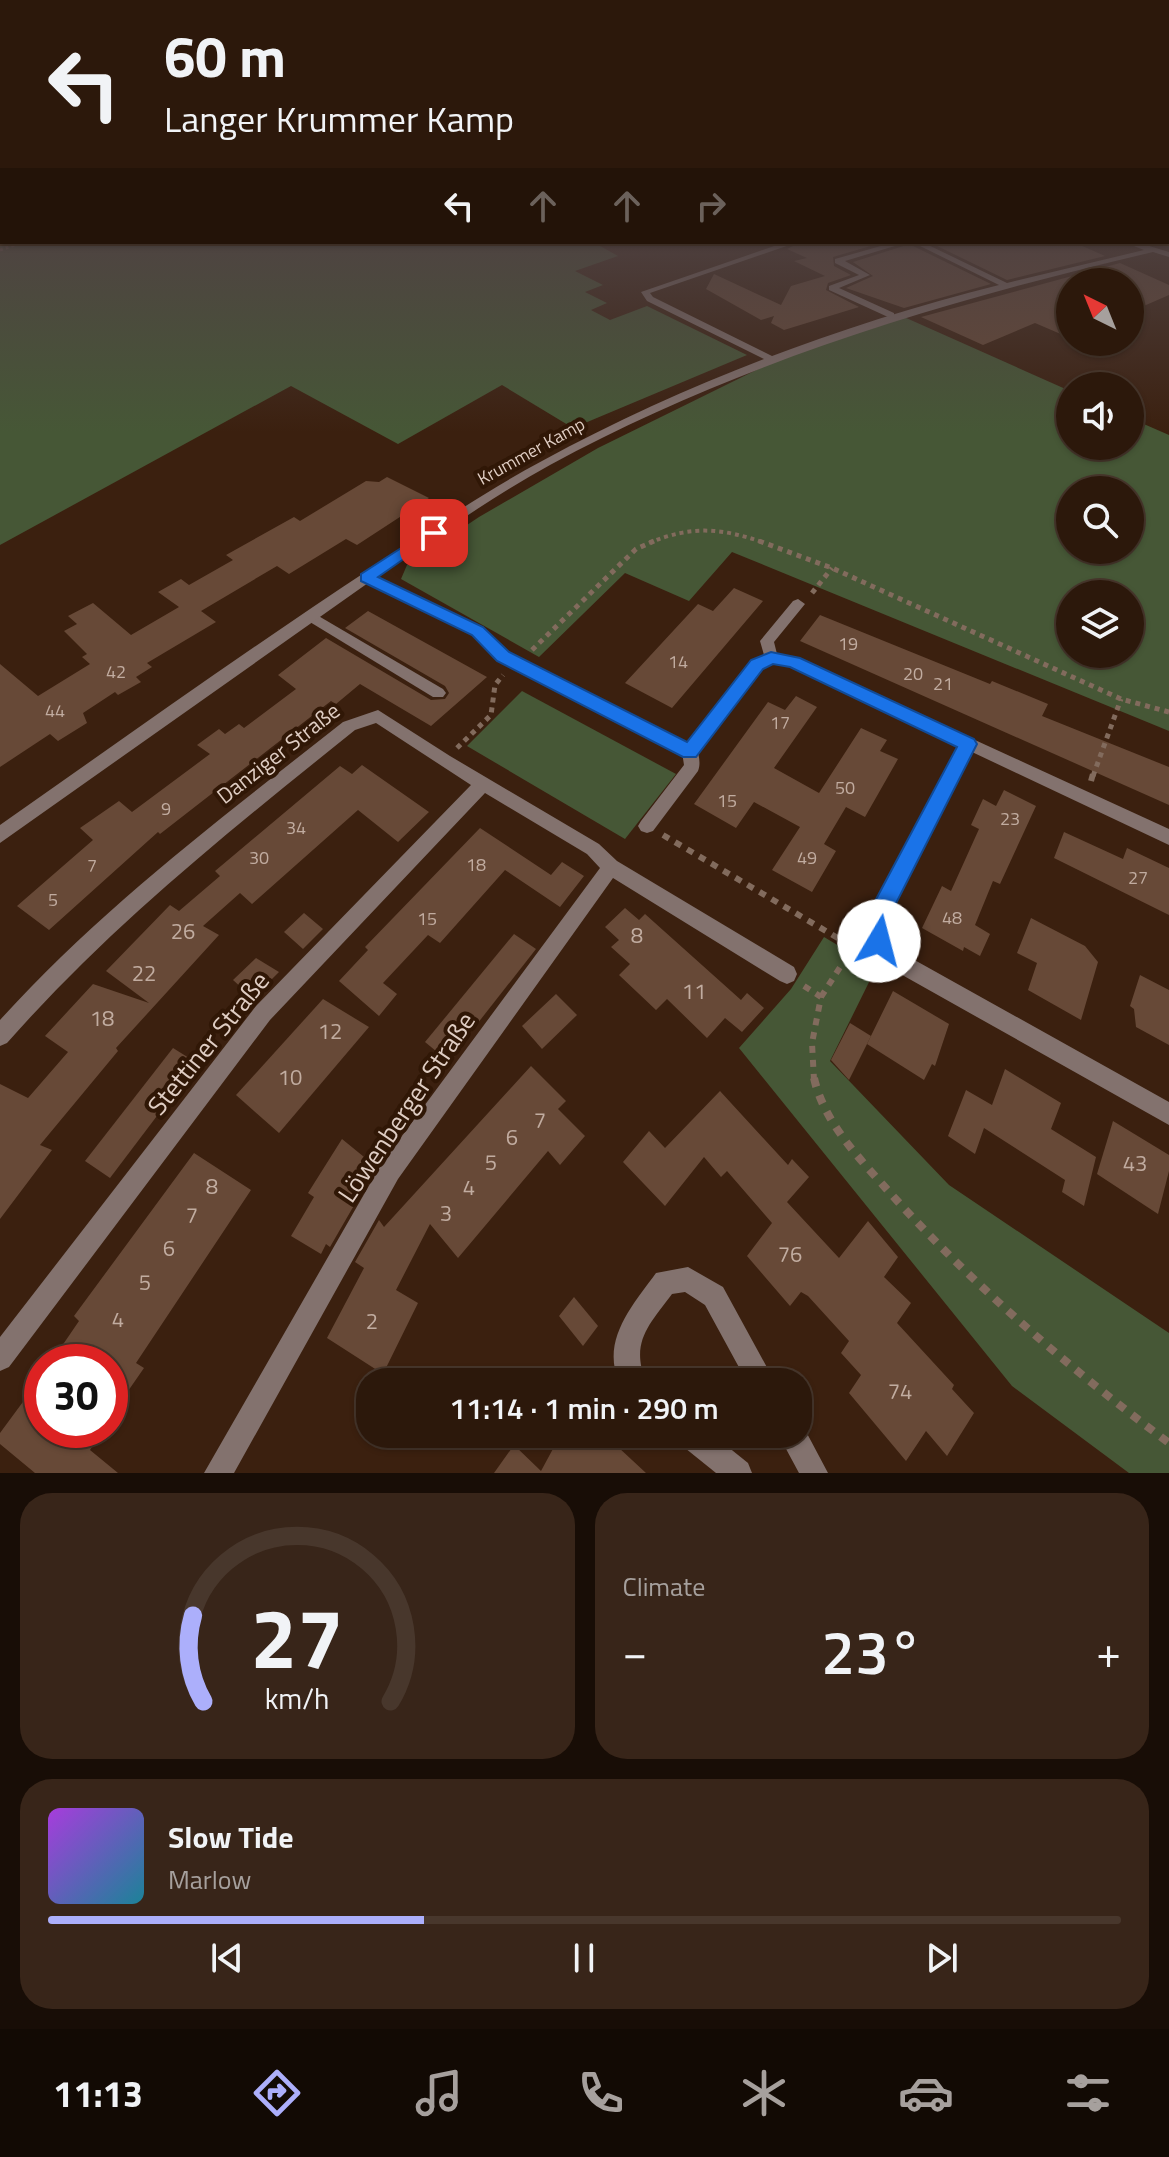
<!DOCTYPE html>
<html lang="en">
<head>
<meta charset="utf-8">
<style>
	body { margin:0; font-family:"Titillium Web",sans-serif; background:#382519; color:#f1f3f6; height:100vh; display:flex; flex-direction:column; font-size:30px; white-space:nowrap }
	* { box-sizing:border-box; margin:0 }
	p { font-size:26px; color:#a6a09d }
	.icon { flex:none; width:44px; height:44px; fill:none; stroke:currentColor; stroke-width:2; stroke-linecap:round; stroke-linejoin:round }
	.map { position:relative; height:1473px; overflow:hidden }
	.side { display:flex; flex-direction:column; gap:20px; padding:20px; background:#180d06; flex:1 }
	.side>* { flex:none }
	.hud { position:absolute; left:0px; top:0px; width:1170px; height:244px; box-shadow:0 2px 6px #0004,0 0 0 2px #48372c; background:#2c180b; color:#f1f3f6; overflow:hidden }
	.needle { width:52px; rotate:317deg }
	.buttons { position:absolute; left:1056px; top:268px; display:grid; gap:16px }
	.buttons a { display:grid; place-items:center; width:88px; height:88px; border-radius:50%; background:#2c180b; box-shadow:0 2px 6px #0004,0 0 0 2px #48372c; font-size:40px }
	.speed { position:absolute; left:24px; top:1344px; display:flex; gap:16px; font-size:40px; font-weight:700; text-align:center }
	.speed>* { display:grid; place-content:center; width:104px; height:104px; border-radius:50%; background:#2c180b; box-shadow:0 2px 6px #0004,0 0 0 2px #48372c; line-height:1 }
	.speed .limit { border:12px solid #d22; background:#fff; color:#111 }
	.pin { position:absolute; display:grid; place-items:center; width:68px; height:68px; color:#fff; margin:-34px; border-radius:16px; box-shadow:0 4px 12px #0006 }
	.me { position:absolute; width:88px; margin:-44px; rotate:8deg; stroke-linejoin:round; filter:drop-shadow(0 0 6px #0008) }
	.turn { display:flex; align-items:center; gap:28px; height:168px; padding:0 32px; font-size:36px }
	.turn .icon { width:104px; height:104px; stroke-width:2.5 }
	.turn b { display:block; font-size:56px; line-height:68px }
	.lanes { display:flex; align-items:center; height:76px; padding:0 32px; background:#0003; justify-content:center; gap:40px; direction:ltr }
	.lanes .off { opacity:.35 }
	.big { font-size:60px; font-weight:600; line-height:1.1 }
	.side .card { flex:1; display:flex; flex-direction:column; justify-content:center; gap:12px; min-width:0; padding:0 28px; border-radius:32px; background:#382519 }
	.side .dial { align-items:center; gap:0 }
	.dial svg { height:208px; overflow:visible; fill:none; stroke:#48372c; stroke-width:7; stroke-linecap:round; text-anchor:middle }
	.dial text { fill:#f1f3f6; stroke:none }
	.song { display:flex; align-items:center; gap:24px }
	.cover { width:96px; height:96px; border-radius:12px; background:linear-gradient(135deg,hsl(280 70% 55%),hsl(190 70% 35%)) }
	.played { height:8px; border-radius:4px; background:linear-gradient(90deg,#acaffb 35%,#48372c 35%) }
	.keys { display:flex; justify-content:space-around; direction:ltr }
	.heat { display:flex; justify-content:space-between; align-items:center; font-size:44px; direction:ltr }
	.side .tiles { flex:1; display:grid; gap:20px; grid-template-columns:1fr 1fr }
	.card:last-child { grid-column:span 2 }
	.trip { position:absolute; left:356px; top:1368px; width:456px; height:80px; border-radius:32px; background:#2c180b; box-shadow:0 2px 6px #0004,0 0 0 2px #48372c; font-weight:600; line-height:80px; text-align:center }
	.dock { display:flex; height:128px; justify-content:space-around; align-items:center; background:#120a04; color:#a6a09d }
	.dock .icon { width:56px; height:56px }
	.dock .active { color:#acaffb }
	.dock b { font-size:36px; color:#f1f3f6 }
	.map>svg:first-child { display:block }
	.green { fill:#465736; fill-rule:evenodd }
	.building { fill:#674937 }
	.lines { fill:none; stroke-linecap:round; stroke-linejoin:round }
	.path-far4 { stroke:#826b5d; stroke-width:3; stroke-dasharray:3 3; stroke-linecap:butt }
	.path-far3 { stroke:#826b5d; stroke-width:4; stroke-dasharray:4 4; stroke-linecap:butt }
	.path-far2 { stroke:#826b5d; stroke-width:5; stroke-dasharray:5 5; stroke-linecap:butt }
	.path-far1 { stroke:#826b5d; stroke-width:6; stroke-dasharray:7 7; stroke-linecap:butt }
	.path { stroke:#826b5d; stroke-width:8; stroke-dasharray:9 9; stroke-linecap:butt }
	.lane { fill:#83726e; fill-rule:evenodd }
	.street { fill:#83726e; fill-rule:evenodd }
	.route { fill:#1a73e8; stroke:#114b97; stroke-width:2 }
	.labels { text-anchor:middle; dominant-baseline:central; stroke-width:8; stroke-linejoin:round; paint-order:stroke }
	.far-street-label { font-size:18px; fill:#dfcdc3; stroke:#301706 }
	.number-label { font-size:18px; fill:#c1aca0 }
	.street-label { font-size:22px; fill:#dfcdc3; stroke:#301706 }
	.near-number-label { font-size:22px; fill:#c1aca0 }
	.near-street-label { font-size:26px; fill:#dfcdc3; stroke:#301706 }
</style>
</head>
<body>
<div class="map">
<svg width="1169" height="1473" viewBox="0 0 1169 1473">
	<rect width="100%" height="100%" fill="#3b200f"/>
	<g class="green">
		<path d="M0,225L2,242H593L618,256L575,271L603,285L585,292L607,303L591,310L610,320L647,306L747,355L573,428L502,385L398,444L291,386L0,545Z"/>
		<path d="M904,317L1070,391V446H1130V418L1169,435V731L732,552L689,601L625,573L539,657L401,579L407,565L479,517L598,448L787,355ZM1070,490H1130V550H1070ZM1070,594H1130V654H1070Z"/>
		<path d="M522,691L676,774L625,839L467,746Z"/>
		<path d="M824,937L876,968L830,1061L949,1185L1169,1333V1473H1129L1012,1386L739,1048L791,989Z"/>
	</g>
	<g class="building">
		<path d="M801,242H884L833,257L834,266L851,275L828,283L826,290L859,307L784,330L771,323L774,316L761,320L706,289L714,274L781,305L791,286L825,276L794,261L807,258L787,249Z"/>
		<path d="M929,242H1073L1105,256L1007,280Z"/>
		<path d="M910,244L911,245L991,284L904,308L846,288L873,276L853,262Z"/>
		<path d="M1120,263L1169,285V295L1130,312V282H1070V338L1035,323L983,345L921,317Z"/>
		<path d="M387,477L429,498L357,545L346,539L289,574L277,566L201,611L216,622L147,663L152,667L136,677L141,682L118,695L115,692L83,713L87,723L58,741L50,734L0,767V664L38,696L90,664L82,657L87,654L64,631L77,624L68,616L93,603L131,635L179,607L158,592L181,579L189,585L233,560L226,555L294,517L300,521L366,481L379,482Z"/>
		<path d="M734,588L763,601L672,708L625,683L698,604L713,611Z"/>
		<path d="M368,611L487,677L431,726L360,684L336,704L331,701L160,834L158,832L49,930L17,906L93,840L80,828L119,801L132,812L210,754L197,745L219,729L225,734L239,724L244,728L296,689L278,675L326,638L431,700L445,699L449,693L445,686L345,628Z"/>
		<path d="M820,615L990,684L992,681L1048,704L1042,716L1169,767V805L800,641Z"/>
		<path d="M796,696L817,707L774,768L819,793L861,728L887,740L880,751L898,759L865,817L846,807L824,844L836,851L812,892L772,870L800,827L754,802L736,828L694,804L768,702L785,710Z"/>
		<path d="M362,765L429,812L398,842L358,810L252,904L240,893L203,926L219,935L116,1048L118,1051L40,1145L52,1150L0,1219V1084L28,1098L68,1052L45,1036L93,984L149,1003L106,971L170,905L179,911L220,876L215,871L340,766L352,774Z"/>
		<path d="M1004,790L1036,806L1000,884L993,881L975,925L990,934L980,956L964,947L963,951L922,928L942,886L951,891L979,829L971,825L983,799L996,806Z"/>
		<path d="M480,828L551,875L562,862L584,876L560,907L505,870L440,943L428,935L383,983L397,994L379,1016L339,981L368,950L365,947Z"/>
		<path d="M1064,832L1123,859L1127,848L1169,868V915L1054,858Z"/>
		<path d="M625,908L639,920L645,914L741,1000L747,993L764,1008L742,1032L725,1018L707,1038L667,999L656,1010L619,975L630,964L611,947L619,940L605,927Z"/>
		<path d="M304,913L323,929L303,949L284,932Z"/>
		<path d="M1031,918L1085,946L1098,962L1081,1020L1028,990L1037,963L1017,953Z"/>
		<path d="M514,934L536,949L448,1061L425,1042Z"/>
		<path d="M256,958L279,972L253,998L233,980Z"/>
		<path d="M1140,975L1169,990V1045L1136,1027L1134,1009L1130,1006Z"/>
		<path d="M893,991L949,1024L935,1066L932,1064L924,1080L867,1044Z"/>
		<path d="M556,994L577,1015L542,1049L522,1026Z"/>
		<path d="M323,999L369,1027L279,1133L236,1095Z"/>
		<path d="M850,1023L871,1036L849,1080L831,1060Z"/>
		<path d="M173,1048L197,1063L110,1178L85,1161Z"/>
		<path d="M531,1066L566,1101L558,1109L585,1136L560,1165L548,1151L458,1258L430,1224L396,1290L418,1303L383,1374L327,1338L364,1268L355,1262L379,1220L384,1227Z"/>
		<path d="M1005,1069L1061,1103L1051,1129L1096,1157L1084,1206L1062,1192L1065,1180L984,1128L975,1154L948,1136L966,1090L992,1105Z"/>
		<path d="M720,1091L788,1165L792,1159L809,1177L787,1202L839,1258L868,1221L898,1257L884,1277L911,1303L897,1323L954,1385L952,1389L974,1413L947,1456L926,1431L906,1461L849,1393L861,1375L841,1353L849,1341L808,1296L801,1292L790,1306L747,1256L772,1223L727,1171L721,1177L704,1157L665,1206L623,1162L649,1131L665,1148Z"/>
		<path d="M1113,1121L1169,1155V1171L1158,1214L1097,1174Z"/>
		<path d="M342,1139L369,1161L353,1186L360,1195L330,1247L326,1244L321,1254L291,1236L314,1197L308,1193Z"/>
		<path d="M194,1153L251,1190L136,1363L144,1368L110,1417V1362H51L79,1321L74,1316Z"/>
		<path d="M574,1297L598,1326L583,1346L559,1316Z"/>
		<path d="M42,1376V1430H103L90,1450L118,1473H35L0,1444V1433Z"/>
		<path d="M561,1434H604L646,1473H494L514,1445L541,1471Z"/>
	</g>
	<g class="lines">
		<path class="path-far4" d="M0,250L23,242"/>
		<path class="path-far3" d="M649,543C692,525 722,528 765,543"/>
		<g class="path-far2">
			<path d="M759,541L832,568L1121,699L1169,712"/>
			<path d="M812,593L832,568"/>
			<path d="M532,650L636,549L654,541"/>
			<path d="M457,748L491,715L495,685L503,675"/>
			<path d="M1093,776L1121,699"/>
		</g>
		<g class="path-far1">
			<path d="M1091,781L1093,774"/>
			<path d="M663,835L853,947L859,946"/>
			<path d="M804,986L821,997L812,1043L814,1080"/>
			<path d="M821,997L853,947"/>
		</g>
		<path class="path" d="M814,1078C824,1123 861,1160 891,1194C975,1287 1069,1368 1169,1443"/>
		<g class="lane">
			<rect x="1168" y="237" width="1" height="4"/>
			<path d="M786,242H798L650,293L653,297L772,356V360H766L647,301L641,292Z"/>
			<path d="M895,242H908L845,261L870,275L839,288L894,313V317H888L829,290V286L859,275L835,263V259Z"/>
			<path d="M1134,242H1153L1135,246L1131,244Z"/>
			<path d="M798,599L805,604L774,642L778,658L771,663L766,662L760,641L793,601Z"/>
			<path d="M310,611L443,689L446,693L443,697H433L305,619L303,616L305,613Z"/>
			<path d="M690,746L696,747C699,754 701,764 698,771L653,831L647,833L641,831L638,826L641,821L684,765L682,752L684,747Z"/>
		</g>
		<g class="street">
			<path d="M912,242H922L1007,283L1144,250L1124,242H1136L1169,252V257L1153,252C944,301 740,362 550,465C490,498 434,538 377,577L482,628L508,652L688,743L752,661L771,653L794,657L1169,829V845L972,752L886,921L888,937L902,953L1169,1102V1125L888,967L872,947L866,920L959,746L791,667L773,664L762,669L696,757L690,758L498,660L472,634L368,583L0,843V825C124,738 247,650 373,567C429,530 484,492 542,461C686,383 840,325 999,285Z"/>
			<path d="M378,710L450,756L599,844L617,861L794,967L797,974L794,981L787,984L780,981L613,878L398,1179L234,1473H204L382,1163L600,868L587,854L485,793L270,1020L9,1367L0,1371V1337L256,1006L471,785L376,723L355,730C232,829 111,925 7,1043L0,1046V1020C102,907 224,816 343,722Z"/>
			<path d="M688,1267L723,1287L775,1382H747L705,1305L685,1292L672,1294C649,1325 630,1342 646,1382H619C601,1340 632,1306 656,1273Z"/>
			<path d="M798,1423L802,1424L828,1473H799L778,1434H798Z"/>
			<path d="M676,1434H712L748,1463L752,1473H716L680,1444Z"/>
		</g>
	</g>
	<linearGradient id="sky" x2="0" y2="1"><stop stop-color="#201208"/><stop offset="0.52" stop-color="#4f4242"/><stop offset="1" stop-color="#4f4242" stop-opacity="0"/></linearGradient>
	<rect width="1169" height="432" fill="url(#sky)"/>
	<path class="route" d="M429,530L441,533L378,577L483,627L509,652L687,742L751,660L771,652L800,658L974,739L977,744L887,921L890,941L887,949L879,952L871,949L865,920L957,747L790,667L773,664L763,669L696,757H683L497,661L472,635L361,581V574Z"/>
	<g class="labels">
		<g class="far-street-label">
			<text transform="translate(531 451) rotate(-29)">Krummer Kamp</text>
		</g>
		<g class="number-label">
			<text x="848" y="643">19</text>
			<text x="678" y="661">14</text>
			<text x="116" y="671">42</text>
			<text x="913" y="673">20</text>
			<text x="943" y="683">21</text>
			<text x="55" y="710">44</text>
			<text x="780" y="722">17</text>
			<text x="845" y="787">50</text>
			<text x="727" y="800">15</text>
			<text x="166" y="808">9</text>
			<text x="1010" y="818">23</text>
			<text x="296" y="827">34</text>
			<text x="259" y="857">30</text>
			<text x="807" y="857">49</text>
			<text x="476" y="864">18</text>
			<text x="92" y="865">7</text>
			<text x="1138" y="877">27</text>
			<text x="53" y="899">5</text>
			<text x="952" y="917">48</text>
			<text x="427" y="918">15</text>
		</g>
		<g class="street-label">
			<text transform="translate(278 753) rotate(-38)">Danziger Straße</text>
		</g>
		<g class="near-number-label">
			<text x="183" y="931">26</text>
			<text x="637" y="935">8</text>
			<text x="144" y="973">22</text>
			<text x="694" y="991">11</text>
			<text x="102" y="1018">18</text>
			<text x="330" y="1031">12</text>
			<text x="290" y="1077">10</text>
			<text x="540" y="1120">7</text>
			<text x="512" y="1137">6</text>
			<text x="491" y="1162">5</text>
			<text x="1135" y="1163">43</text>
			<text x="212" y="1186">8</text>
			<text x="469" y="1187">4</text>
			<text x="446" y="1213">3</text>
			<text x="192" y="1215">7</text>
			<text x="169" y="1248">6</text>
			<text x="790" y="1254">76</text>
			<text x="145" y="1282">5</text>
			<text x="118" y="1319">4</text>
			<text x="372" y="1321">2</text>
			<text x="900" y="1391">74</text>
		</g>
		<g class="near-street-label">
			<text transform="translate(208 1043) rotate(-51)">Stettiner Straße</text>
			<text transform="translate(406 1107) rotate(-56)">Löwenberger Straße</text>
		</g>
	</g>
</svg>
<div class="buttons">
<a><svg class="needle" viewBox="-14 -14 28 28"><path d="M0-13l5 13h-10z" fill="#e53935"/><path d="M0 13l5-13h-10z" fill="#a6a09d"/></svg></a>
<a><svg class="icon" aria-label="sound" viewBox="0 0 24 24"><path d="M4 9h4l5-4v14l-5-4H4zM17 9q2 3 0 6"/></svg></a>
<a><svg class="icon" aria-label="search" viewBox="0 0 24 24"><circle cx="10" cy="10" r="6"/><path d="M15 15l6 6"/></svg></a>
<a><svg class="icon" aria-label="layers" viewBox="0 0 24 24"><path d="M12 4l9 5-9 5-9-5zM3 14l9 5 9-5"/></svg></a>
</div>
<div class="speed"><div class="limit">30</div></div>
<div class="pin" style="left:434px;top:533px;background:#d93025"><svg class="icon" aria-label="arrive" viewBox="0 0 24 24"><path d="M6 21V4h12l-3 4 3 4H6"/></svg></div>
<svg class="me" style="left:879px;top:941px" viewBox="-20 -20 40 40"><circle r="19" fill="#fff"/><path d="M0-13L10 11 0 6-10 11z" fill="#1a73e8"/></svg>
<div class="trip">11:14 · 1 min · 290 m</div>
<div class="hud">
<div class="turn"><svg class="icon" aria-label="left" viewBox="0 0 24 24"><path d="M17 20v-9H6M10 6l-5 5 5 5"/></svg><div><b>60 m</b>Langer Krummer Kamp</div></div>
<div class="lanes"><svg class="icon" aria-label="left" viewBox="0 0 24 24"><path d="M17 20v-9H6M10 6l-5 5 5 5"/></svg><svg class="icon off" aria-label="ahead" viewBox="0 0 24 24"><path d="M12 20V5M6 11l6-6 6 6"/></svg><svg class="icon off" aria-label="ahead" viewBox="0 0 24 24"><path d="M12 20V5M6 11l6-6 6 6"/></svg><svg class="icon off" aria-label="right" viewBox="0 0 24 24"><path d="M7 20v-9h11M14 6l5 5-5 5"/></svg></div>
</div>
</div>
<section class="side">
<div class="tiles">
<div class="card dial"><svg viewBox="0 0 100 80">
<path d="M14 69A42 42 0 1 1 86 69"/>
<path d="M14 69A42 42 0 0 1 10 36" stroke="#acaffb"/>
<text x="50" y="56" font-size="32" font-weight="700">27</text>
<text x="50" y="72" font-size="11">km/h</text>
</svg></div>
<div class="card"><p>Climate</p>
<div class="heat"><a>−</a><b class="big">23°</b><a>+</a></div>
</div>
<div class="card">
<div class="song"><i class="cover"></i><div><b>Slow Tide</b><p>Marlow</p></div></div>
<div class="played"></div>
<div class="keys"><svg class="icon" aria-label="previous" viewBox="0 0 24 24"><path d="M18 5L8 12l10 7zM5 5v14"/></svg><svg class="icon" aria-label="pause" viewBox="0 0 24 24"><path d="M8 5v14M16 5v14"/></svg><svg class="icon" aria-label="next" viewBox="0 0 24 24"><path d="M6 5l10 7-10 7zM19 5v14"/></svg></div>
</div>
</div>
</section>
<nav class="dock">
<b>11:13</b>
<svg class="icon active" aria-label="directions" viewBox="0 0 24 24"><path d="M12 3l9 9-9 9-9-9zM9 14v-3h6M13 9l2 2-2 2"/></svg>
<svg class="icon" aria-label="music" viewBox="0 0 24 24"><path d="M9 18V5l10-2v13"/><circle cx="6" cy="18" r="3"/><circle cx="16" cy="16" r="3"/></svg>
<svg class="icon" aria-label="phone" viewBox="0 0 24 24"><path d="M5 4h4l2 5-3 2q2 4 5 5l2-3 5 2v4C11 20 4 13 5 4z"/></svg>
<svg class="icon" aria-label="climate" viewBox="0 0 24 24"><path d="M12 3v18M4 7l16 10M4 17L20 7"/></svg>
<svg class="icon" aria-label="car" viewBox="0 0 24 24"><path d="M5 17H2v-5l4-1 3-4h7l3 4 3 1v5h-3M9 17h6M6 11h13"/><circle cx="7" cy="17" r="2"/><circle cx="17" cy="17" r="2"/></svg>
<svg class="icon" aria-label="filters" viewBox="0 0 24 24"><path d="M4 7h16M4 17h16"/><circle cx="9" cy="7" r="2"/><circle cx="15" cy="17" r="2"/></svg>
</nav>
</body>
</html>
